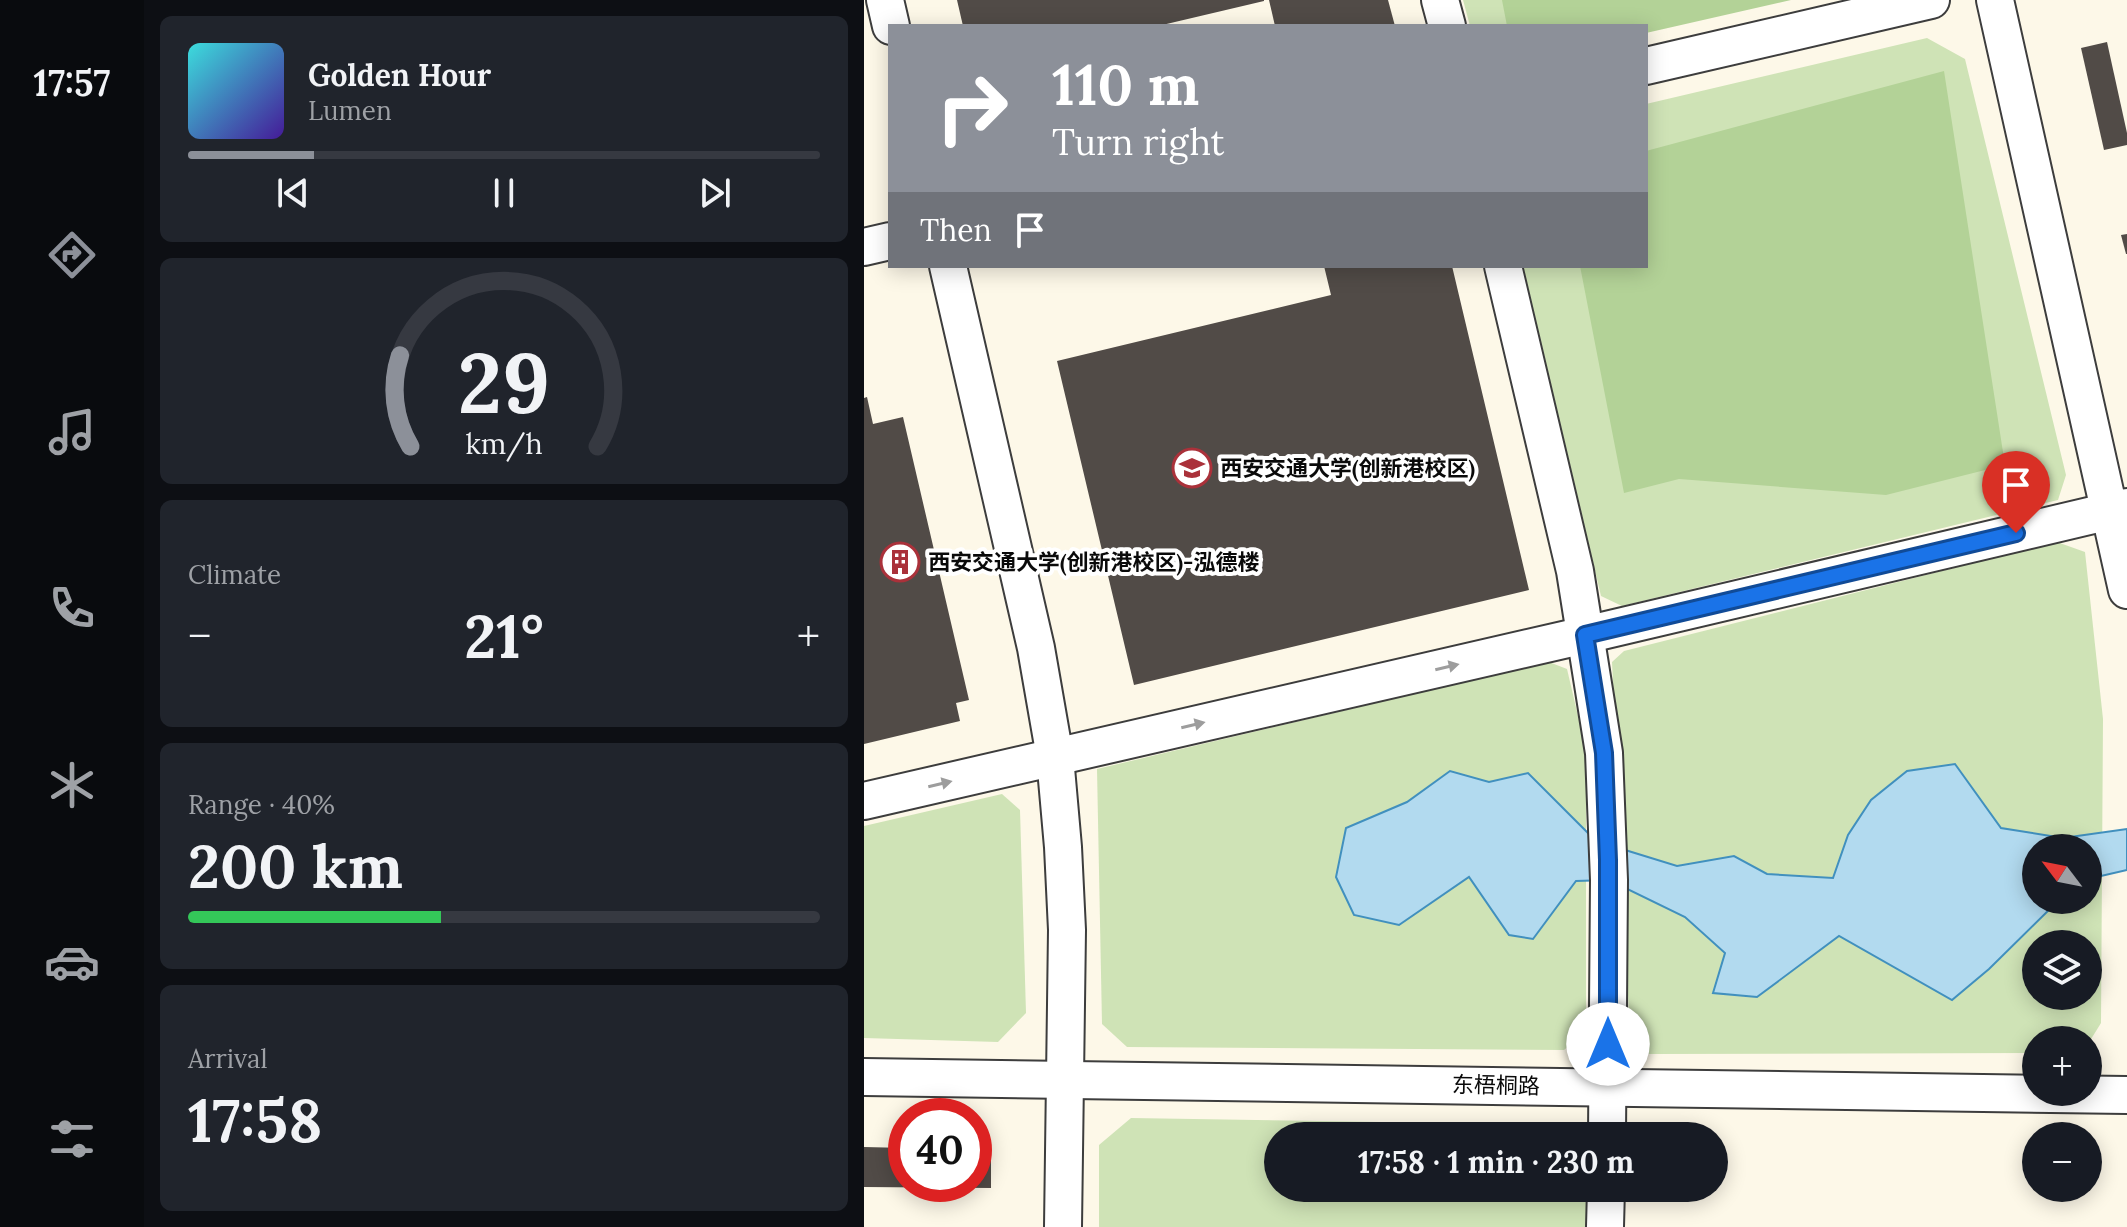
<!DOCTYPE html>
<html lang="en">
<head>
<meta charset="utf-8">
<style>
	body { margin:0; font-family:Lora,"Noto Sans SC",serif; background:#20242c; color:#f1f3f6; height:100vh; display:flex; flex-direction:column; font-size:30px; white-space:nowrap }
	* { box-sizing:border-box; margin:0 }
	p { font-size:26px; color:#9ea1a6 }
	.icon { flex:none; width:44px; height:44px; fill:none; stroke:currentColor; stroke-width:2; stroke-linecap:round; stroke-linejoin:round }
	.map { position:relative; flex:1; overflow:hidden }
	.panel { display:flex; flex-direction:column; gap:16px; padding:16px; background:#0d0f14; width:720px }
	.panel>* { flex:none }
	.guide { position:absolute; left:24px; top:24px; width:760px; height:244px; border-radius:0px; box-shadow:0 4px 20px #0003; background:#8c9099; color:#fff; overflow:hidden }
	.needle { width:52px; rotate:302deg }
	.controls { position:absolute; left:1158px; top:834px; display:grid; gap:16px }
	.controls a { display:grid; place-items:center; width:80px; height:80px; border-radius:50%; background:#171b24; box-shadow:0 4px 20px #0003; font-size:40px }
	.speed { position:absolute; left:24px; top:1098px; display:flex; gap:16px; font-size:40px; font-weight:700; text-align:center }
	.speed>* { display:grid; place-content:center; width:104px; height:104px; border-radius:50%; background:#171b24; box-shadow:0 4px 20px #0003; line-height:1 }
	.speed .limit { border:12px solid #d22; background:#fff; color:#111 }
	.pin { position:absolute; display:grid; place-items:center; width:68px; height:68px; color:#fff; margin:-82px -34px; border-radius:50% 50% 50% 0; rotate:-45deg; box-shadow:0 0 8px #0007 }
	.pin .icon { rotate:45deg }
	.me { position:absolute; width:88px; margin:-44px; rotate:0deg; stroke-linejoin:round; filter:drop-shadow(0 0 6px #0008) }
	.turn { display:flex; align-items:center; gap:28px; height:168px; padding:0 32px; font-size:36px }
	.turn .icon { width:104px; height:104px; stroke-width:2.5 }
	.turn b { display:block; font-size:56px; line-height:68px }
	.then { display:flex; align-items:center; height:76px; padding:0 32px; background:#0003; gap:16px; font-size:30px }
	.big { font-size:60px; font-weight:700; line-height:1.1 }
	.panel .tile { flex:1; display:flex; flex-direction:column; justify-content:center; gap:12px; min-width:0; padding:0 28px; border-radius:12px; background:#20242c }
	.panel .dial { align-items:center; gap:0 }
	.dial svg { height:208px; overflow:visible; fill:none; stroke:#363941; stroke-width:7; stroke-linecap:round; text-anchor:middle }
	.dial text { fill:#f1f3f6; stroke:none }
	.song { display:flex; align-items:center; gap:24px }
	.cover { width:96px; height:96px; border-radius:12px; background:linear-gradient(135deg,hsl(180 70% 55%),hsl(260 70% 35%)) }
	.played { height:8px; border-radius:4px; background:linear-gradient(90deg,#8c9099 20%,#363941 20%) }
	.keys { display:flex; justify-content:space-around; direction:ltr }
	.heat { display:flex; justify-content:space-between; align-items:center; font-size:44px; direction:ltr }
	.charge { height:12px; border-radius:6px; background:linear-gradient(90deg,#34c759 40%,#363941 0) }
	.trip { position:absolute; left:400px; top:1122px; width:464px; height:80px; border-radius:40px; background:#171b24; box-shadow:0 4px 20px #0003; font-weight:700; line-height:80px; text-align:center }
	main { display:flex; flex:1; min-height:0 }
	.tab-bar { display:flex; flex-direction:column; width:144px; justify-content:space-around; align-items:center; background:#090b0e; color:#9ea1a6 }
	.tab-bar .icon { width:56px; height:56px }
	.tab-bar .selected { color:#8c9099 }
	.tab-bar b { font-size:36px; color:#f1f3f6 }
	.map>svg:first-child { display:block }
	.green { fill:#cfe3b6; fill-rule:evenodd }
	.forest { fill:#b3d297 }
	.water { fill:#b2daef; stroke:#4190be; stroke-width:2 }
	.building { fill:#514b47 }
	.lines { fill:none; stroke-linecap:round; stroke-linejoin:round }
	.minor-casing { stroke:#3d3d3d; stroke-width:40 }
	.minor { stroke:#fff; stroke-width:36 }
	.oneway { fill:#9d9d9d }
	.route-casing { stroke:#114b97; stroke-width:20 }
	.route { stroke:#1a73e8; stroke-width:14 }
	.labels { text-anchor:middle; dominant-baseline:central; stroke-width:8; stroke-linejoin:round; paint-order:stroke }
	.poi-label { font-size:22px; font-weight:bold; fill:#0a0a0a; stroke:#fff; text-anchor:start }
	.street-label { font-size:22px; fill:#0a0a0a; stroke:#fff }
</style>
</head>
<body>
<main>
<nav class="tab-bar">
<b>17:57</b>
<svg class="icon selected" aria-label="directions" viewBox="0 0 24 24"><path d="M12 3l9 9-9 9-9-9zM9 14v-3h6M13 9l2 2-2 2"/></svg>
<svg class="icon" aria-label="music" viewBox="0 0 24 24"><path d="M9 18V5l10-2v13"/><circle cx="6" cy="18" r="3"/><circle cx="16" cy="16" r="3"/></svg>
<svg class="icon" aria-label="phone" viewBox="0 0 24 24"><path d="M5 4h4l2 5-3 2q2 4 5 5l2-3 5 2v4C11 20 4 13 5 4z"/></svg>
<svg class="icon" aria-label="climate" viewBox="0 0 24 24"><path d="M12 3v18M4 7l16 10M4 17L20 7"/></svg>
<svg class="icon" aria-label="car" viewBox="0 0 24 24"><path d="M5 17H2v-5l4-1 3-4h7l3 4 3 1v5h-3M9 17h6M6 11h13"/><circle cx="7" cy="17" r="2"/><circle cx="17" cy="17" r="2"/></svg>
<svg class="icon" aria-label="filters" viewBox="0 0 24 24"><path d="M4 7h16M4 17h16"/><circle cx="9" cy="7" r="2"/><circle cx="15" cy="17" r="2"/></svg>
</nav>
<section class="panel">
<div class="tile">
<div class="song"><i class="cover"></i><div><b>Golden Hour</b><p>Lumen</p></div></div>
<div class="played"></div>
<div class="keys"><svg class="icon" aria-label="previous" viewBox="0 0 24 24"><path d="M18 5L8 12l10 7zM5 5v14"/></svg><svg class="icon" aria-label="pause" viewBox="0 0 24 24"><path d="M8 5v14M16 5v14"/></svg><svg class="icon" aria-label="next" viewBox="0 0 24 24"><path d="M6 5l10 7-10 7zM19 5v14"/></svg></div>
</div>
<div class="tile dial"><svg viewBox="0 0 100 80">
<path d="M14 69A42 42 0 1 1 86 69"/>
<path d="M14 69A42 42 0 0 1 10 34" stroke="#8c9099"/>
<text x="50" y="56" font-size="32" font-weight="700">29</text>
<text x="50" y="72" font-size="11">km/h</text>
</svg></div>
<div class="tile"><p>Climate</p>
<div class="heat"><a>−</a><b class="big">21°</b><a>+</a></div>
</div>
<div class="tile"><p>Range · 40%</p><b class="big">200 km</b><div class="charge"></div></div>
<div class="tile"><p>Arrival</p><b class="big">17:58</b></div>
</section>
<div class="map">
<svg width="1263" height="1227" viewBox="0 0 1263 1227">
	<rect width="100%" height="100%" fill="#fdf8e8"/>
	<g class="green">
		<path d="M599,0H908L782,26H606Z"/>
		<path d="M1063,38L1101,59L1202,475L1194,500L758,606L737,596L659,266H782V104Z"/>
		<path d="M1193,542L1221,552L1239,719L1237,1023L1224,1044V1040H1172V1053L785,1054L766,1036L748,662L760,651ZM1172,848H1224V900H1172ZM1172,944H1224V996H1172Z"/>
		<path d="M685,662L703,669L722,750V1031L700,1050L263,1047L238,1024L233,769Z"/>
		<path d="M138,794L156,810L162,1013L134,1042L0,1038V826Z"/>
		<path d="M267,1118L706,1125L724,1136H414V1188H728V1227H235V1145Z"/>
	</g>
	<g class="forest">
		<path d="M638,0H927L782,33V26H643Z"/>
		<path d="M1080,71L1141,465L1022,495L815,479L760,493L716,266H782V151Z"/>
	</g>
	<path class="water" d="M1091,764L1137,828L1199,838L1263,829V870L1224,879V848H1172V900H1195L1125,969L1088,1000L975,936L893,997L849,993L861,953L821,917L745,880L712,881L669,939L645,935L605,877L535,925L490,915L472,877L482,828L543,802L586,771L625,782L664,773L732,841L813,866L870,856L903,874L969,878L984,835L1007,800L1043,771Z"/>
	<g class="building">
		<path d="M93,0H400V1L294,26H99Z"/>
		<path d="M405,0H524L531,26H411Z"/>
		<path d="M1243,42L1263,133V145L1240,150L1217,48Z"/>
		<path d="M1263,234V254H1262L1257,235Z"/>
		<path d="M460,266H588L665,590L270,685L193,361L467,295Z"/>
		<path d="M3,397L9,424L39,417L105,700L92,703L96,721L0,744V398Z"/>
		<path d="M0,1147L42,1148V1184H110V1148H127V1188L0,1187Z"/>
	</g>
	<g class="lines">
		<defs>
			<g id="minor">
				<path d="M21,0L27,26"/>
				<path d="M576,0L583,26"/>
				<path d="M1131,0L1263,590"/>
				<path d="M782,66L1067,0"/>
				<path d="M0,247L26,241"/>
				<path d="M84,266L172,648L191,757L199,847L203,930L199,1227"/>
				<path d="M639,266L711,571L740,753L745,880L743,1136"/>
				<path d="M0,801L721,635L1263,507"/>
				<path d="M0,1077L1263,1095"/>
				<path d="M741,1227L742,1188"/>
			</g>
		</defs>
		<use href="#minor" class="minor-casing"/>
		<use href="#minor" class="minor"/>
	</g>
	<defs><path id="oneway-solid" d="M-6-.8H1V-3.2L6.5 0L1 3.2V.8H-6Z" transform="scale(2)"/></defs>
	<g class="oneway">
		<use href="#oneway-solid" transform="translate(583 667) rotate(-13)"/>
		<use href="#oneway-solid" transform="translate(329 725) rotate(-13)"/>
		<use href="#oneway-solid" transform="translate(76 784) rotate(-13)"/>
	</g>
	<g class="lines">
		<defs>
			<path id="route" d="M744,1044V860L740,753L721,635L1152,533"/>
		</defs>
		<use href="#route" class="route-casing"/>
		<use href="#route" class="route"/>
	</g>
	<defs>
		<symbol id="university-ring" viewBox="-11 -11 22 22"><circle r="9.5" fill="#fff" stroke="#aa313a" stroke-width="1.5"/><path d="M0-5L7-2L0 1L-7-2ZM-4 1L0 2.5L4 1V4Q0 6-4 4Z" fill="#aa313a"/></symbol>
		<symbol id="building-ring" viewBox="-11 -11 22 22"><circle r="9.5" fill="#fff" stroke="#aa313a" stroke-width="1.5"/><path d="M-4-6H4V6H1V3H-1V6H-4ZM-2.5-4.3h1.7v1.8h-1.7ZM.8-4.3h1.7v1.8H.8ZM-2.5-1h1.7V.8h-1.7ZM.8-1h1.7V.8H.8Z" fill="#aa313a"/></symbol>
	</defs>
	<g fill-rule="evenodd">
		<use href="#university-ring" x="306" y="446" width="44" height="44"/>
		<use href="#building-ring" x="14" y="540" width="44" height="44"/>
	</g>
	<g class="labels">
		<g class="poi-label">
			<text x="356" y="468">西安交通大学(创新港校区)</text>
			<text x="64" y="562">西安交通大学(创新港校区)-泓德楼</text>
		</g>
		<g class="street-label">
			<text transform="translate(632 1085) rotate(1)">东梧桐路</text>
		</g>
	</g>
</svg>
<div class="controls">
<a><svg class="needle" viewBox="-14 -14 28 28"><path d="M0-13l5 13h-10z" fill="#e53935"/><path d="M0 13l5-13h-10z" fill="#9ea1a6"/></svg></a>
<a><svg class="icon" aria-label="layers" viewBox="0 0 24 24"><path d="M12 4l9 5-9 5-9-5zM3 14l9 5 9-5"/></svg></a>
<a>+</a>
<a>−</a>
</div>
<div class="speed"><div class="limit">40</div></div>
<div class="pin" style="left:1152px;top:533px;background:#d93025"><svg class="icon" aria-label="arrive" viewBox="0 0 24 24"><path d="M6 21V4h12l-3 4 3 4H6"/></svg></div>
<svg class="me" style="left:744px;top:1044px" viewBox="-20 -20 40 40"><circle r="19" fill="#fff"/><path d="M0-13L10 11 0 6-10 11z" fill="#1a73e8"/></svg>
<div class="trip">17:58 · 1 min · 230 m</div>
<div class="guide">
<div class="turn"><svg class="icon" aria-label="right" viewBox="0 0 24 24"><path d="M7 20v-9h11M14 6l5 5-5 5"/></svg><div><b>110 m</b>Turn right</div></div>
<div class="then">Then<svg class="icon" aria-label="arrive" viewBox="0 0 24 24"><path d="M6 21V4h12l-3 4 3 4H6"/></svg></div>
</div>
</div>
</main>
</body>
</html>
